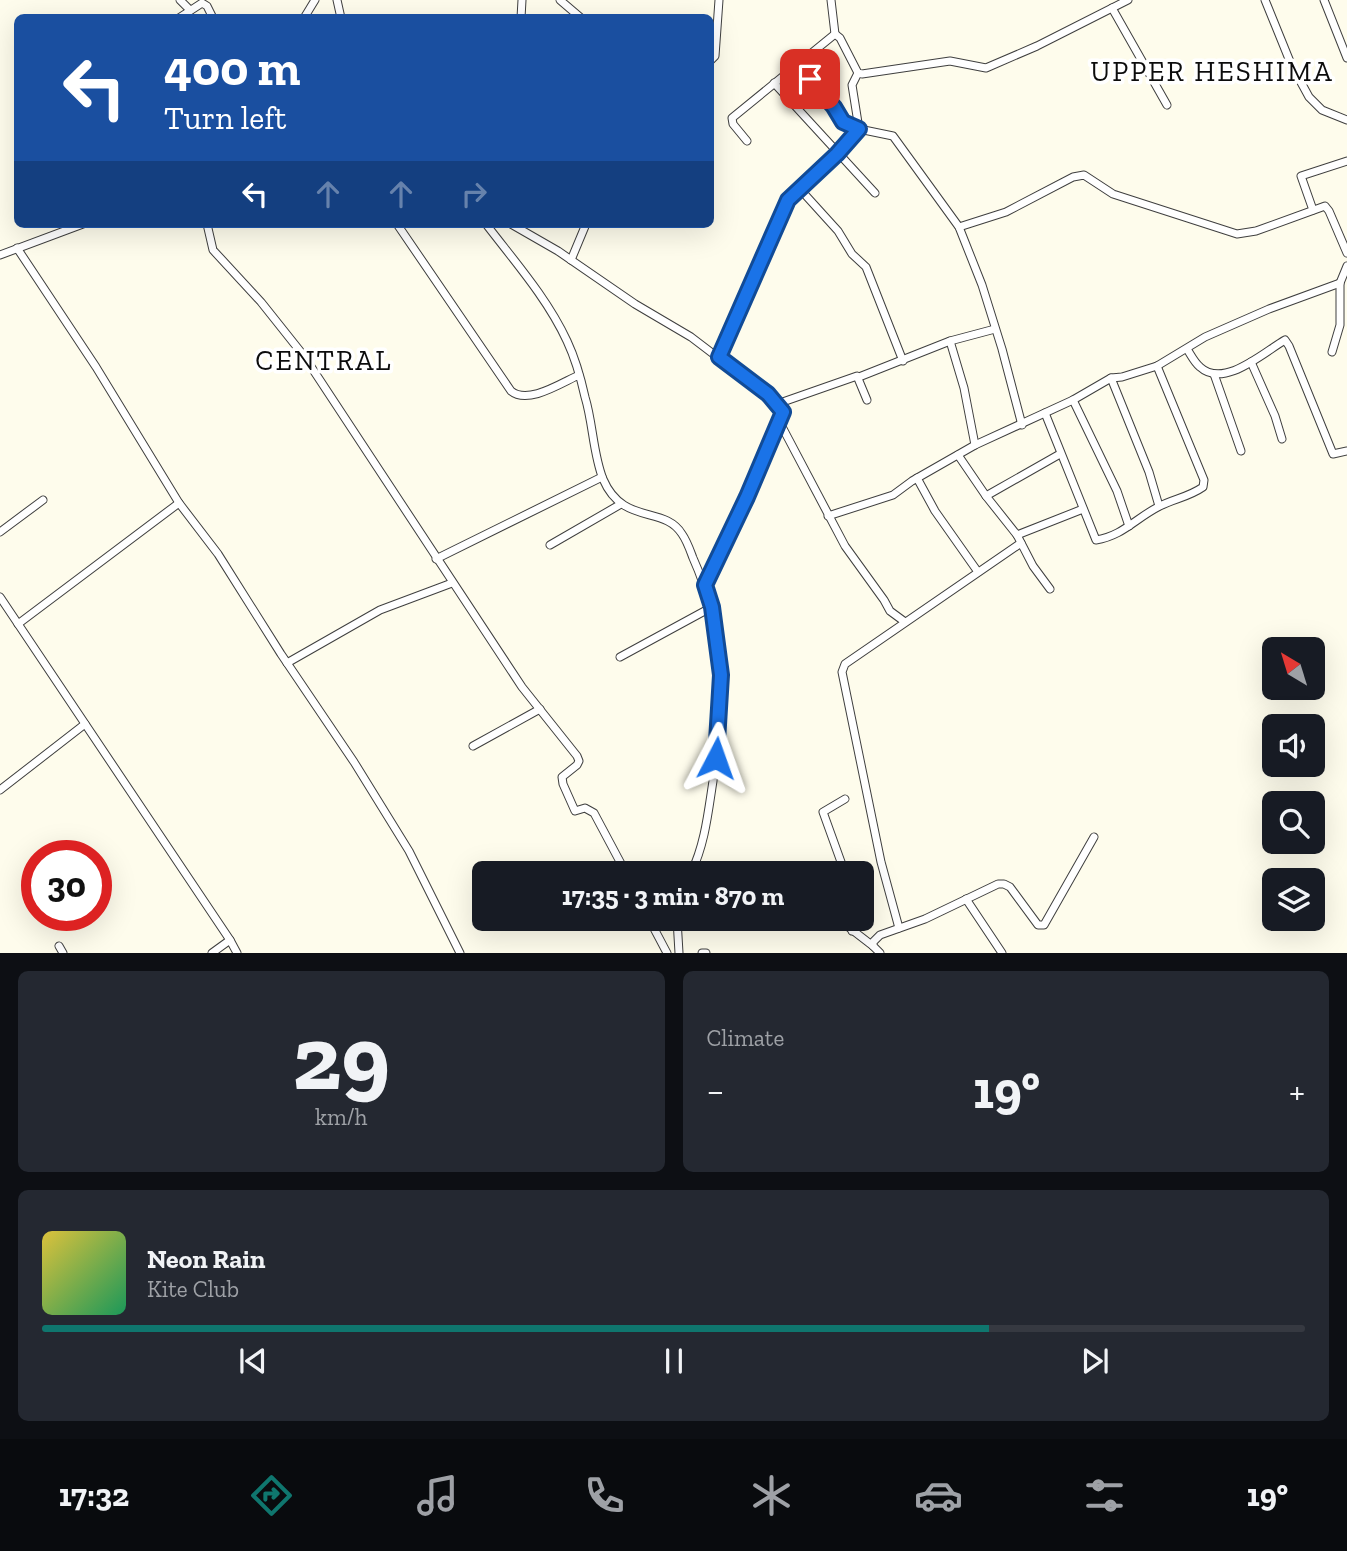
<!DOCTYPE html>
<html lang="en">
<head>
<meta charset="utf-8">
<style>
	body { margin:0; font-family:"Zilla Slab",serif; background:#242831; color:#f1f3f6; height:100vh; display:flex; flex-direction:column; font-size:26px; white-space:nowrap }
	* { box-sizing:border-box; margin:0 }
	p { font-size:23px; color:#9ea1a6 }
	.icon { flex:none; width:38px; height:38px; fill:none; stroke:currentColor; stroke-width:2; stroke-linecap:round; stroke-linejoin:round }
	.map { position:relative; height:953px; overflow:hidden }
	.sheet { display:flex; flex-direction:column; gap:18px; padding:18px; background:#0d0f14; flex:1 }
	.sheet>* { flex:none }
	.hud { position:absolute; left:14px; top:14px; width:700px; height:214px; border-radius:10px; box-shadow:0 7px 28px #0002; background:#1a4fa0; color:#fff; overflow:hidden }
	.needle { width:46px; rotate:322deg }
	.buttons { position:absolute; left:1262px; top:637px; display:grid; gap:14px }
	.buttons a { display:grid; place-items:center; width:63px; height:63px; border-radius:10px; background:#171b24; box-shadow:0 7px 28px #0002; font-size:35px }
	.speed { position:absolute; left:21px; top:840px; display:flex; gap:14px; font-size:35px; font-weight:700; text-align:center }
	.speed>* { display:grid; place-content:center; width:91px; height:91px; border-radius:50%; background:#171b24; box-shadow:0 7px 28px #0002; line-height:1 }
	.speed .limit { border:10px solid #d22; background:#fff; color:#111 }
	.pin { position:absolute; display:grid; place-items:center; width:60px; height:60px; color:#fff; margin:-30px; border-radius:14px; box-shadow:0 4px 10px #0006 }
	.me { position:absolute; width:77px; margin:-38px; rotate:4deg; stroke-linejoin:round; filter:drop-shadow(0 0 5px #0008) }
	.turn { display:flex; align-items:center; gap:24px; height:147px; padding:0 35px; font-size:32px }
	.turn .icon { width:91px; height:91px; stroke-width:2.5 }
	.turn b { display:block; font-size:49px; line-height:60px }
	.lanes { display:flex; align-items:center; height:66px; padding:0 35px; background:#0003; justify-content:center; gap:35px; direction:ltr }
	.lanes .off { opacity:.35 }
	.big { font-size:52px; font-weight:800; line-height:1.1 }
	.sheet .widget { flex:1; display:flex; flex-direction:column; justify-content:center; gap:10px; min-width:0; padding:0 24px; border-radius:10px; background:#242831 }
	.sheet .dial { align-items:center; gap:0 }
	.dial b { font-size:91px; line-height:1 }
	.song { display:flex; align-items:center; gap:21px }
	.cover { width:84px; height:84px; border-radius:10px; background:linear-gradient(135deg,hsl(50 70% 55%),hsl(150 70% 35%)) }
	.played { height:7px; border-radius:4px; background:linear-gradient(90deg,#0f766e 75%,#363941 75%) }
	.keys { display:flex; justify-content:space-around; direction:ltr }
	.heat { display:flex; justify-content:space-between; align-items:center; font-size:38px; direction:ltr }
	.sheet .tiles { flex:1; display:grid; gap:18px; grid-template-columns:1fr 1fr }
	.widget:last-child { grid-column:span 2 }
	.trip { position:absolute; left:472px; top:861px; width:402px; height:70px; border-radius:10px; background:#171b24; box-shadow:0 7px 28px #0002; font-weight:800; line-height:70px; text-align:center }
	.dock { display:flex; height:112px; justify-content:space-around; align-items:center; background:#090b0e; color:#9ea1a6 }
	.dock .icon { width:49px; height:49px }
	.dock .active { color:#0f766e }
	.dock b { font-size:32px; color:#f1f3f6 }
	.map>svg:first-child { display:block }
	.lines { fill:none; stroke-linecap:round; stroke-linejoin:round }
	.street-casing { stroke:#3f3f3f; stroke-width:9 }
	.street { stroke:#fff; stroke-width:7 }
	.route-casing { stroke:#114b97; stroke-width:18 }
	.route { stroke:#1a73e8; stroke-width:12 }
	.labels { text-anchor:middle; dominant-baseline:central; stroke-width:7; stroke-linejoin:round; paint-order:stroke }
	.quarter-label { font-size:28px; letter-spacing:2px; fill:#0c0c0c; stroke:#fff }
</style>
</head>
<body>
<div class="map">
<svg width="1347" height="953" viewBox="0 0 1347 953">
	<rect width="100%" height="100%" fill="#fefcec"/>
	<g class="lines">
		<defs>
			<g id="street">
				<path d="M180,0L190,10"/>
				<path d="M337,0L341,18"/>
				<path d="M560,0L581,18"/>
				<path d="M831,0L835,34"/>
				<path d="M1265,0L1291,64L1309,97L1322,110L1347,120"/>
				<path d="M1324,0L1347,58"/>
				<path d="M1112,8L1167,105"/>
				<path d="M179,18L202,3L207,6L213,18"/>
				<path d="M304,18L315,0"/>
				<path d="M521,18L522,0"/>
				<path d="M710,61L715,56L719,0"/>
				<path d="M799,64L821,94L834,107L843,122L859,129L852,85L858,73"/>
				<path d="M774,83L875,193"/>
				<path d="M747,141L733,124L732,118L835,34L840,38L858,73L862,74L950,61L986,68L1037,46L1128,0"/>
				<path d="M799,188L838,231L852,254L866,267L903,361"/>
				<path d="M1313,210L1301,176L1347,161"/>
				<path d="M207,224L213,250L261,302L304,356L522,687L577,756L579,761L577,765L562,777L563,784L575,811L585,808L594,813L626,873"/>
				<path d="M397,224L511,391C528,405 561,383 579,375"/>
				<path d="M486,224C515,262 547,298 567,341C575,358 581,379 585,397C593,423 593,454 603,479C623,526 664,505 682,534C687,541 690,550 693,558C726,631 723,703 713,781C708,813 705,844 691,873"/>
				<path d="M511,224L558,251L635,304L691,337L775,401L783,412L779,421L845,546L884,600L890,611L905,622"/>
				<path d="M959,227L1006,212L1073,177L1084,175L1113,194L1237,234L1256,231L1325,206L1329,211L1347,253"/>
				<path d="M17,248L96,367L179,503L218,554L281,654L354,762L409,851L460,953"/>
				<path d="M0,255L83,224"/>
				<path d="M571,260L586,224"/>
				<path d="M950,341L964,388L975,445"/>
				<path d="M1187,349C1191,355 1194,362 1200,367C1224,389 1264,352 1285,340L1289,346L1333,454L1347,451"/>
				<path d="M1332,352L1340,325V283L1347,266"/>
				<path d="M719,357L788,199L837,154L859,129L893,136L959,227L982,285L1002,349L1022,425"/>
				<path d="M1251,362L1275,416L1282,439"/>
				<path d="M1214,374L1241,451"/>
				<path d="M859,377L950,341L995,329"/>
				<path d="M1111,378L1149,472L1159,506"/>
				<path d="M1073,400L1117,491L1129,526"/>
				<path d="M777,404L857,376L867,400"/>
				<path d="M1045,413L1096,540C1122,536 1135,519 1158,507C1173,499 1189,497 1203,487L1204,480L1157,366"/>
				<path d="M958,455L986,496L1017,535L1033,566L1050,589"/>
				<path d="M917,478L935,511L978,572"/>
				<path d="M986,496L1060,454"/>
				<path d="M828,516L893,495L912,481L975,445L1073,400L1111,378L1122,377L1157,366L1205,337L1269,309L1340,283"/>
				<path d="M0,532L43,500"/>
				<path d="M1017,535L1083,509"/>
				<path d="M550,545L621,504"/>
				<path d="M436,559L602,477"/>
				<path d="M705,585L779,421"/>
				<path d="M0,597L230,940"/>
				<path d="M18,624L179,503"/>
				<path d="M620,657L712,607"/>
				<path d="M287,663L380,610L452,583"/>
				<path d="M473,746L540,709"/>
				<path d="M0,790L85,724"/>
				<path d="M845,873L823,812L845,799"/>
				<path d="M966,899L1002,953"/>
				<path d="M649,919L667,953"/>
				<path d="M677,919L679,953"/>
				<path d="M838,919L873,946"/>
				<path d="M850,919L852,931"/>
				<path d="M899,928L881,862L842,672L845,664L1021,543"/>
				<path d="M59,946L63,953"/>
				<path d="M212,953L230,940L237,953"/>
				<path d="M702,953H706"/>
				<path d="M880,953L873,946V942L880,935L925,919L998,884H1004L1010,887L1038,925H1044L1094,837"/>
			</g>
		</defs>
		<use href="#street" class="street-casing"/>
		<use href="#street" class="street"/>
	</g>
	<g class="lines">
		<defs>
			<path id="route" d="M716,758L721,675L712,607L705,585L747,497L783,412L768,394L719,357L788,200L837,154L859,129L843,122L834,107L810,79"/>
		</defs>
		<use href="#route" class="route-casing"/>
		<use href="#route" class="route"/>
	</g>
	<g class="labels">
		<g class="quarter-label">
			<text x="1212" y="71">UPPER HESHIMA</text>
			<text x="324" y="360">CENTRAL</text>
		</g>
	</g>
</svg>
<div class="buttons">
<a><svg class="needle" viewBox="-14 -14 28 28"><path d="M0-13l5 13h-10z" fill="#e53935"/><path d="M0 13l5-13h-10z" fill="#9ea1a6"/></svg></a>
<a><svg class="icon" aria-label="sound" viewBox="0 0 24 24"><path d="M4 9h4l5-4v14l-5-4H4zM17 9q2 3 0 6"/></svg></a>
<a><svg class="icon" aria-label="search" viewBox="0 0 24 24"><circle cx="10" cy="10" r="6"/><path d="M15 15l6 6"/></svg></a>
<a><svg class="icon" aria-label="layers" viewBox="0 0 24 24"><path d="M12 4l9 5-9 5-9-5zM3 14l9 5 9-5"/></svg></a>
</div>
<div class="speed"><div class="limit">30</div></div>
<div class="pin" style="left:810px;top:79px;background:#d93025"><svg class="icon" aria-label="arrive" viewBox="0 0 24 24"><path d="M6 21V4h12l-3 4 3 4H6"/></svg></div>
<svg class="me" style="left:716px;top:758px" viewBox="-20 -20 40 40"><path d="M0-17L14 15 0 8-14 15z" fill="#1a73e8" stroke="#fff" stroke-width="4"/></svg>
<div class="trip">17:35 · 3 min · 870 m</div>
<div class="hud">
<div class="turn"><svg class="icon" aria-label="left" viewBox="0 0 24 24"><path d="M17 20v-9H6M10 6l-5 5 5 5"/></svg><div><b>400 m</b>Turn left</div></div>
<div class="lanes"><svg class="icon" aria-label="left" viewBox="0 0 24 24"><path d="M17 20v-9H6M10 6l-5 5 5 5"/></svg><svg class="icon off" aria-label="ahead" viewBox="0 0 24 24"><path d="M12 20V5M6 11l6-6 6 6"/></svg><svg class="icon off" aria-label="ahead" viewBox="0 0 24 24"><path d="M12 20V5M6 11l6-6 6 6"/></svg><svg class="icon off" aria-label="right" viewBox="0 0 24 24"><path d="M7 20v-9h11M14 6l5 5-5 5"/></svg></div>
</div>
</div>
<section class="sheet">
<div class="tiles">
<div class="widget dial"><b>29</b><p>km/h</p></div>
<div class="widget"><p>Climate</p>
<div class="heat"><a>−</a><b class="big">19°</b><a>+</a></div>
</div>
<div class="widget">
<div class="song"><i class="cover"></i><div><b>Neon Rain</b><p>Kite Club</p></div></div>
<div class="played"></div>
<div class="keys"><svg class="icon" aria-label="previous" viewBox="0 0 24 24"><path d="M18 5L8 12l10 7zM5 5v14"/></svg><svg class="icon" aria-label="pause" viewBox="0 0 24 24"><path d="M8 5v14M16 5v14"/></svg><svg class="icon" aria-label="next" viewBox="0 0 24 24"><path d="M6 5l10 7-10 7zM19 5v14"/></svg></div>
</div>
</div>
</section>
<nav class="dock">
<b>17:32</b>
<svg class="icon active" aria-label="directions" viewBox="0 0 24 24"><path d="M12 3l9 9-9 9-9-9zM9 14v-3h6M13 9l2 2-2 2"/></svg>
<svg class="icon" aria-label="music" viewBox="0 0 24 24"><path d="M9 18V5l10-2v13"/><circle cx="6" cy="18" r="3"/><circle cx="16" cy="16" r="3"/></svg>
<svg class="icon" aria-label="phone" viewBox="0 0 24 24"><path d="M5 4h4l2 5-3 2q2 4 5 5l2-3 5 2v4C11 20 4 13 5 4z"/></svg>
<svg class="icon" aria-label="climate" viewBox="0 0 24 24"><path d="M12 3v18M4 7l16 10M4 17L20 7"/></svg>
<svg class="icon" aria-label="car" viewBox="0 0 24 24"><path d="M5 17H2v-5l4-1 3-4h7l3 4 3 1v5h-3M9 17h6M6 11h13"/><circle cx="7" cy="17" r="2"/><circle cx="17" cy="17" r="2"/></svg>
<svg class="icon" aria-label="filters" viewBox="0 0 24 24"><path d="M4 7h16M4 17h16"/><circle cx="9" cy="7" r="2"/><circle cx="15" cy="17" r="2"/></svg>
<b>19°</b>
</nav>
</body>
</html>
